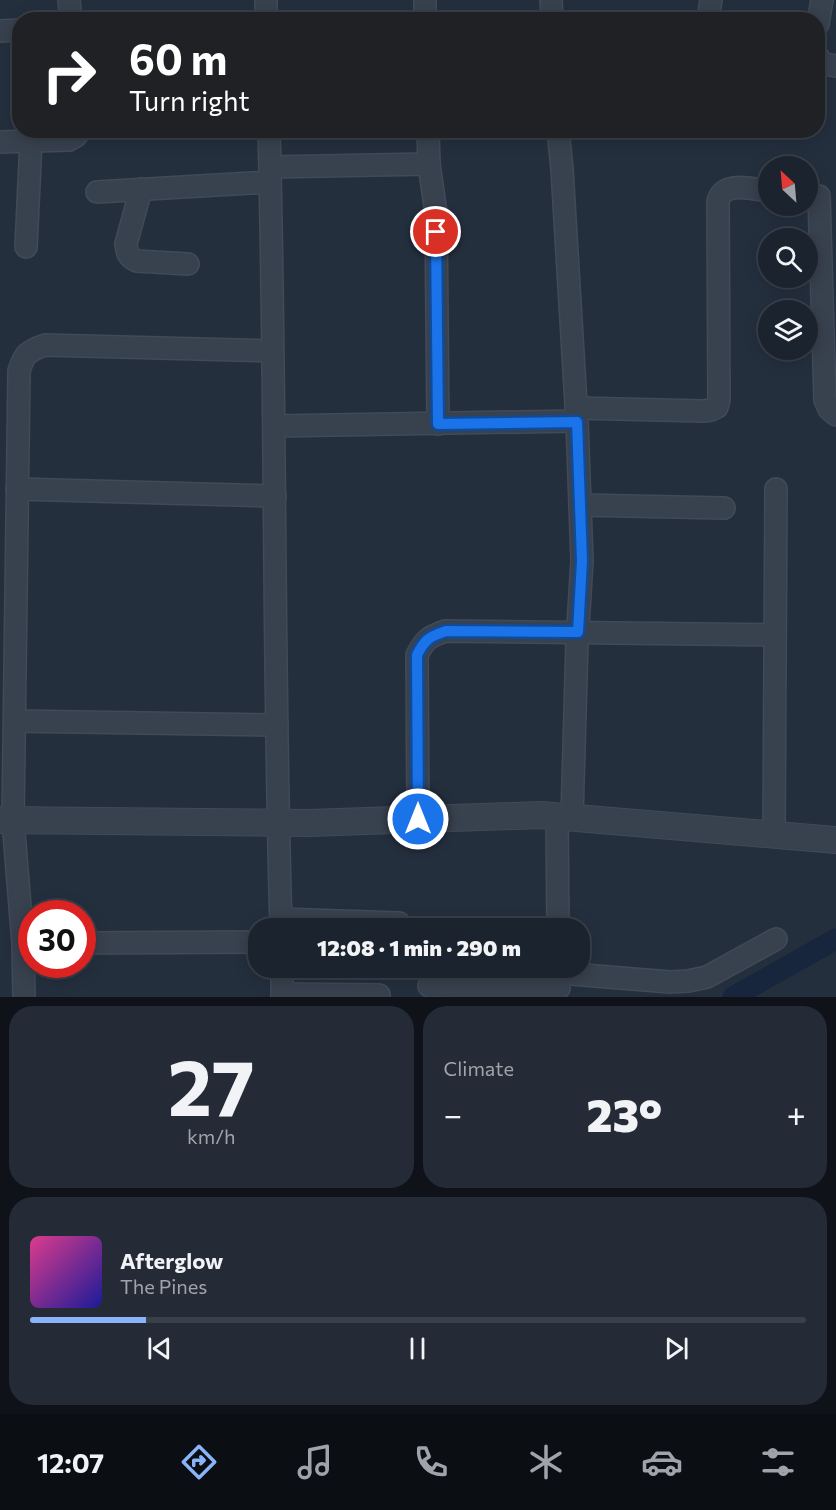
<!DOCTYPE html>
<html lang="en">
<head>
<meta charset="utf-8">
<style>
	body { margin:0; font-family:Commissioner,sans-serif; background:#242b36; color:#f1f3f6; height:100vh; display:flex; flex-direction:column; font-size:22px; white-space:nowrap }
	* { box-sizing:border-box; margin:0 }
	p { font-size:20px; color:#a0a4aa }
	.icon { flex:none; width:33px; height:33px; fill:none; stroke:currentColor; stroke-width:2; stroke-linecap:round; stroke-linejoin:round }
	.map { position:relative; height:997px; overflow:hidden }
	.side { display:flex; flex-direction:column; gap:9px; padding:9px; background:#0f1319; flex:1 }
	.side>* { flex:none }
	.top-card { position:absolute; left:12px; top:12px; width:813px; height:126px; border-radius:24px; box-shadow:0 3px 15px #0003,0 0 0 2px #39404a; background:#202124; color:#fff; overflow:hidden }
	.needle { width:39px; rotate:334deg }
	.fabs { position:absolute; left:758px; top:156px; display:grid; gap:12px }
	.fabs a { display:grid; place-items:center; width:60px; height:60px; border-radius:50%; background:#1b232e; box-shadow:0 3px 15px #0003,0 0 0 2px #39404a; font-size:30px }
	.speed { position:absolute; left:18px; top:900px; display:flex; gap:12px; font-size:30px; font-weight:700; text-align:center }
	.speed>* { display:grid; place-content:center; width:78px; height:78px; border-radius:50%; background:#1b232e; box-shadow:0 3px 15px #0003,0 0 0 2px #39404a; line-height:1 }
	.speed .limit { border:9px solid #d22; background:#fff; color:#111 }
	.pin { position:absolute; display:grid; place-items:center; width:51px; height:51px; color:#fff; margin:-26px; border:3px solid #fff; border-radius:50%; box-shadow:0 2px 6px #0007 }
	.me { position:absolute; width:66px; margin:-33px; rotate:0deg; stroke-linejoin:round; filter:drop-shadow(0 0 4px #0008) }
	.turn { display:flex; align-items:center; gap:21px; height:126px; padding:0 18px; font-size:27px }
	.turn .icon { width:78px; height:78px; stroke-width:2.5 }
	.turn b { display:block; font-size:42px; line-height:51px }
	.big { font-size:45px; font-weight:800; line-height:1.1 }
	.side .widget { flex:1; display:flex; flex-direction:column; justify-content:center; gap:9px; min-width:0; padding:0 21px; border-radius:24px; background:#242b36 }
	.side .dial { align-items:center; gap:0 }
	.dial b { font-size:78px; line-height:1 }
	.song { display:flex; align-items:center; gap:18px }
	.cover { width:72px; height:72px; border-radius:9px; background:linear-gradient(135deg,hsl(330 70% 55%),hsl(240 70% 35%)) }
	.played { height:6px; border-radius:3px; background:linear-gradient(90deg,#8ab4f8 15%,#39404a 15%) }
	.keys { display:flex; justify-content:space-around; direction:ltr }
	.heat { display:flex; justify-content:space-between; align-items:center; font-size:33px; direction:ltr }
	.side .tiles { flex:1; display:grid; gap:9px; grid-template-columns:1fr 1fr }
	.widget:last-child { grid-column:span 2 }
	.trip { position:absolute; left:248px; top:918px; width:342px; height:60px; border-radius:24px; background:#1b232e; box-shadow:0 3px 15px #0003,0 0 0 2px #39404a; font-weight:800; line-height:60px; text-align:center }
	.menu { display:flex; height:96px; justify-content:space-around; align-items:center; background:#0b0e12; color:#a0a4aa }
	.menu .icon { width:42px; height:42px }
	.menu .active { color:#8ab4f8 }
	.menu b { font-size:27px; color:#f1f3f6 }
	.map>svg:first-child { display:block }
	.lines { fill:none; stroke-linecap:round; stroke-linejoin:round }
	.canal { stroke:#17263c; stroke-width:21 }
	.minor-casing { stroke:#414a57; stroke-width:24 }
	.tertiary-casing { stroke:#414a57; stroke-width:28 }
	.minor { stroke:#38414e; stroke-width:21 }
	.tertiary { stroke:#38414e; stroke-width:26 }
	.route-casing { stroke:#114b97; stroke-width:15 }
	.route { stroke:#1a73e8; stroke-width:10 }
</style>
</head>
<body>
<div class="map">
<svg width="836" height="997" viewBox="0 0 836 997">
	<rect width="100%" height="100%" fill="#242f3e"/>
	<g class="lines">
		<path class="canal" d="M733,997L836,939"/>
		<defs>
			<g id="minor">
				<path d="M69,0L71,20"/>
				<path d="M266,0V20"/>
				<path d="M551,0L552,20"/>
				<path d="M425,20V0"/>
				<path d="M708,20L711,0"/>
				<path d="M818,24L822,0"/>
				<path d="M0,31L20,30"/>
				<path d="M818,57C821,64 829,65 836,66"/>
				<path d="M269,130C276,396 273,663 281,928"/>
				<path d="M558,130L562,169L577,421L582,561L577,642L572,818"/>
				<path d="M0,142L69,140L76,136L80,130"/>
				<path d="M429,164L436,213L438,424"/>
				<path d="M270,167L429,164L428,130"/>
				<path d="M141,189L126,244C127,253 128,257 137,261L188,264"/>
				<path d="M97,192L270,182"/>
				<path d="M819,196L825,400L829,409L836,415"/>
				<path d="M26,247L31,141"/>
				<path d="M576,408L703,411L711,410L717,407L719,399L718,202C722,180 752,189 768,191"/>
				<path d="M274,426L577,421"/>
				<path d="M17,489L275,496"/>
				<path d="M580,505L724,508"/>
				<path d="M15,721L277,725"/>
				<path d="M557,817L558,928"/>
				<path d="M418,819L417,655C425,639 429,637 445,631L775,635"/>
				<path d="M774,835L776,489"/>
				<path d="M281,919L399,923"/>
				<path d="M82,943L258,942"/>
				<path d="M282,968V997"/>
				<path d="M559,973L670,982L688,981L707,977L776,939"/>
				<path d="M429,986L559,988"/>
				<path d="M282,994L379,995"/>
				<path d="M24,997L23,944L13,820L19,371C24,354 28,351 45,345L272,351"/>
			</g>
			<path id="tertiary" d="M0,820L309,823L541,815L836,840"/>
		</defs>
		<use href="#minor" class="minor-casing"/>
		<use href="#tertiary" class="tertiary-casing"/>
		<use href="#minor" class="minor"/>
		<use href="#tertiary" class="tertiary"/>
	</g>
	<g class="lines">
		<defs>
			<path id="route" d="M418,819L417,655C425,639 429,637 446,631L578,632L582,561L577,422L438,424L436,232"/>
		</defs>
		<use href="#route" class="route-casing"/>
		<use href="#route" class="route"/>
	</g>
</svg>
<div class="fabs">
<a><svg class="needle" viewBox="-14 -14 28 28"><path d="M0-13l5 13h-10z" fill="#e53935"/><path d="M0 13l5-13h-10z" fill="#a0a4aa"/></svg></a>
<a><svg class="icon" aria-label="search" viewBox="0 0 24 24"><circle cx="10" cy="10" r="6"/><path d="M15 15l6 6"/></svg></a>
<a><svg class="icon" aria-label="layers" viewBox="0 0 24 24"><path d="M12 4l9 5-9 5-9-5zM3 14l9 5 9-5"/></svg></a>
</div>
<div class="speed"><div class="limit">30</div></div>
<div class="pin" style="left:436px;top:232px;background:#d93025"><svg class="icon" aria-label="arrive" viewBox="0 0 24 24"><path d="M6 21V4h12l-3 4 3 4H6"/></svg></div>
<svg class="me" style="left:418px;top:819px" viewBox="-20 -20 40 40"><circle r="17" fill="#1a73e8" stroke="#fff" stroke-width="3"/><path d="M0-11L8 9 0 5-8 9z" fill="#fff"/></svg>
<div class="trip">12:08 · 1 min · 290 m</div>
<div class="top-card">
<div class="turn"><svg class="icon" aria-label="right" viewBox="0 0 24 24"><path d="M7 20v-9h11M14 6l5 5-5 5"/></svg><div><b>60 m</b>Turn right</div></div>
</div>
</div>
<section class="side">
<div class="tiles">
<div class="widget dial"><b>27</b><p>km/h</p></div>
<div class="widget"><p>Climate</p>
<div class="heat"><a>−</a><b class="big">23°</b><a>+</a></div>
</div>
<div class="widget">
<div class="song"><i class="cover"></i><div><b>Afterglow</b><p>The Pines</p></div></div>
<div class="played"></div>
<div class="keys"><svg class="icon" aria-label="previous" viewBox="0 0 24 24"><path d="M18 5L8 12l10 7zM5 5v14"/></svg><svg class="icon" aria-label="pause" viewBox="0 0 24 24"><path d="M8 5v14M16 5v14"/></svg><svg class="icon" aria-label="next" viewBox="0 0 24 24"><path d="M6 5l10 7-10 7zM19 5v14"/></svg></div>
</div>
</div>
</section>
<nav class="menu">
<b>12:07</b>
<svg class="icon active" aria-label="directions" viewBox="0 0 24 24"><path d="M12 3l9 9-9 9-9-9zM9 14v-3h6M13 9l2 2-2 2"/></svg>
<svg class="icon" aria-label="music" viewBox="0 0 24 24"><path d="M9 18V5l10-2v13"/><circle cx="6" cy="18" r="3"/><circle cx="16" cy="16" r="3"/></svg>
<svg class="icon" aria-label="phone" viewBox="0 0 24 24"><path d="M5 4h4l2 5-3 2q2 4 5 5l2-3 5 2v4C11 20 4 13 5 4z"/></svg>
<svg class="icon" aria-label="climate" viewBox="0 0 24 24"><path d="M12 3v18M4 7l16 10M4 17L20 7"/></svg>
<svg class="icon" aria-label="car" viewBox="0 0 24 24"><path d="M5 17H2v-5l4-1 3-4h7l3 4 3 1v5h-3M9 17h6M6 11h13"/><circle cx="7" cy="17" r="2"/><circle cx="17" cy="17" r="2"/></svg>
<svg class="icon" aria-label="filters" viewBox="0 0 24 24"><path d="M4 7h16M4 17h16"/><circle cx="9" cy="7" r="2"/><circle cx="15" cy="17" r="2"/></svg>
</nav>
</body>
</html>
